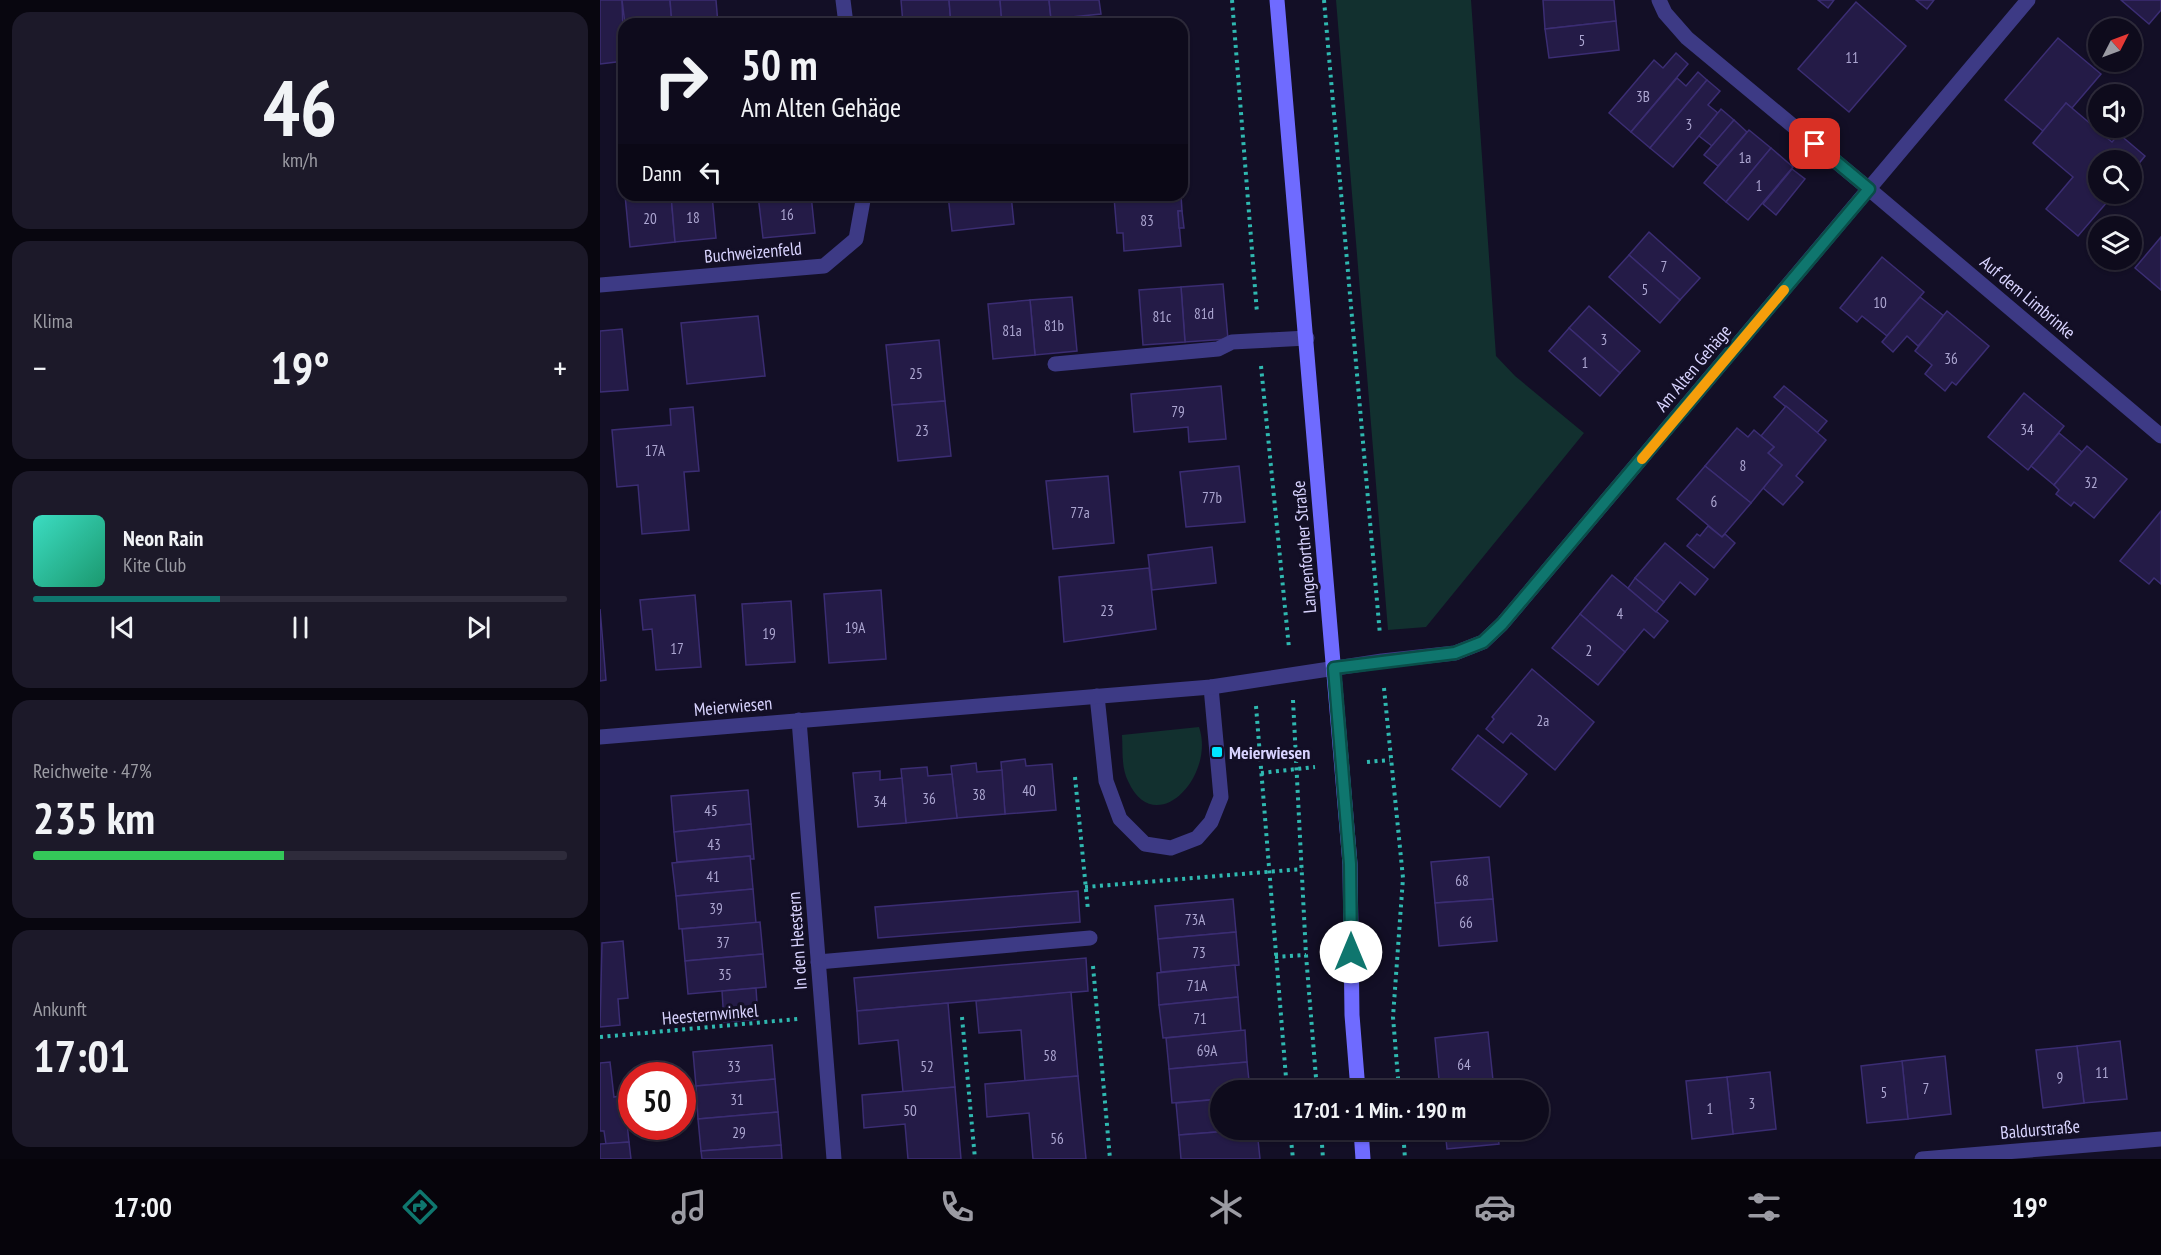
<!DOCTYPE html>
<html lang="de">
<head>
<meta charset="utf-8">
<style>
	body { margin:0; font-family:"PT Sans Narrow",sans-serif; background:#1c1929; color:#f1f3f6; height:100vh; display:flex; flex-direction:column; font-size:22px; white-space:nowrap }
	* { box-sizing:border-box; margin:0 }
	p { font-size:20px; color:#9b9ba3 }
	.icon { flex:none; width:33px; height:33px; fill:none; stroke:currentColor; stroke-width:2; stroke-linecap:round; stroke-linejoin:round }
	.map { position:relative; flex:1; overflow:hidden }
	.details { display:flex; flex-direction:column; gap:12px; padding:12px; background:#08060f; width:600px }
	.details>* { flex:none }
	.banner { position:absolute; left:18px; top:18px; width:570px; height:183px; border-radius:18px; box-shadow:0 2px 4px #0004,0 0 0 2px #2e2b3b; background:#0e0b1c; color:#f1f3f6; overflow:hidden }
	.needle { width:39px; rotate:48deg }
	.buttons { position:absolute; left:1488px; top:18px; display:grid; gap:12px }
	.buttons a { display:grid; place-items:center; width:54px; height:54px; border-radius:50%; background:#0e0b1c; box-shadow:0 2px 4px #0004,0 0 0 2px #2e2b3b; font-size:30px }
	.speed { position:absolute; left:18px; top:1062px; display:flex; gap:12px; font-size:30px; font-weight:700; text-align:center }
	.speed>* { display:grid; place-content:center; width:78px; height:78px; border-radius:50%; background:#0e0b1c; box-shadow:0 2px 4px #0004,0 0 0 2px #2e2b3b; line-height:1 }
	.speed .limit { border:9px solid #d22; background:#fff; color:#111 }
	.pin { position:absolute; display:grid; place-items:center; width:51px; height:51px; color:#fff; margin:-26px; border-radius:12px; box-shadow:0 3px 9px #0006 }
	.me { position:absolute; width:66px; margin:-33px; rotate:0deg; stroke-linejoin:round; filter:drop-shadow(0 0 4px #0008) }
	.turn { display:flex; align-items:center; gap:21px; height:126px; padding:0 24px; font-size:27px }
	.turn .icon { width:78px; height:78px; stroke-width:2.5 }
	.turn b { display:block; font-size:42px; line-height:51px }
	.then { display:flex; align-items:center; height:57px; padding:0 24px; background:#0003; gap:12px; font-size:22px }
	.big { font-size:45px; font-weight:700; line-height:1.1 }
	.details .card { flex:1; display:flex; flex-direction:column; justify-content:center; gap:9px; min-width:0; padding:0 21px; border-radius:18px; background:#1c1929 }
	.details .dial { align-items:center; gap:0 }
	.dial b { font-size:78px; line-height:1 }
	.song { display:flex; align-items:center; gap:18px }
	.cover { width:72px; height:72px; border-radius:9px; background:linear-gradient(135deg,hsl(170 70% 55%),hsl(160 70% 35%)) }
	.played { height:6px; border-radius:3px; background:linear-gradient(90deg,#0f766e 35%,#2e2b3b 35%) }
	.keys { display:flex; justify-content:space-around; direction:ltr }
	.heat { display:flex; justify-content:space-between; align-items:center; font-size:33px; direction:ltr }
	.charge { height:9px; border-radius:4px; background:linear-gradient(90deg,#34c759 47%,#2e2b3b 0) }
	.trip { position:absolute; left:610px; top:1080px; width:339px; height:60px; border-radius:30px; background:#0e0b1c; box-shadow:0 2px 4px #0004,0 0 0 2px #2e2b3b; font-weight:700; line-height:60px; text-align:center }
	.tabs { display:flex; height:96px; justify-content:space-around; align-items:center; background:#06040b; color:#9b9ba3 }
	.tabs .icon { width:42px; height:42px }
	.tabs .on { color:#0f766e }
	.tabs b { font-size:27px; color:#f1f3f6 }
	main { display:flex; flex:1; min-height:0 }
	.map>svg:first-child { display:block }
	.green { fill:#12302f }
	.building { fill:#241b47; stroke:#3b2d73; stroke-width:1.5 }
	.lines { fill:none; stroke-linecap:round; stroke-linejoin:round }
	.path { stroke:#2fb8b0; stroke-width:4; stroke-dasharray:3 4.5; stroke-linecap:butt }
	.lane { stroke:#3d3a85; stroke-width:15 }
	.street { stroke:#3d3a85; stroke-width:15 }
	.secondary { stroke:#6f6bff; stroke-width:15 }
	.route-casing { stroke:#0a4d48; stroke-width:15 }
	.route { stroke:#0f766e; stroke-width:10 }
	.slow { stroke:#f59e0b; stroke-width:10 }
	.poi-dot { fill:#00e5ff; stroke:#130f26; stroke-width:2 }
	.labels { text-anchor:middle; dominant-baseline:central; stroke-width:6; stroke-linejoin:round; paint-order:stroke }
	.number-label { font-size:15px; fill:#aca6d1 }
	.street-label { font-size:18px; fill:#d9d4ff; stroke:#130f26 }
	.poi-label { font-size:18px; font-weight:bold; fill:#d9d4ff; stroke:#130f26; text-anchor:start }
</style>
</head>
<body>
<main>
<section class="details">
<div class="card dial"><b>46</b><p>km/h</p></div>
<div class="card"><p>Klima</p>
<div class="heat"><a>−</a><b class="big">19°</b><a>+</a></div>
</div>
<div class="card">
<div class="song"><i class="cover"></i><div><b>Neon Rain</b><p>Kite Club</p></div></div>
<div class="played"></div>
<div class="keys"><svg class="icon" aria-label="previous" viewBox="0 0 24 24"><path d="M18 5L8 12l10 7zM5 5v14"/></svg><svg class="icon" aria-label="pause" viewBox="0 0 24 24"><path d="M8 5v14M16 5v14"/></svg><svg class="icon" aria-label="next" viewBox="0 0 24 24"><path d="M6 5l10 7-10 7zM19 5v14"/></svg></div>
</div>
<div class="card"><p>Reichweite · 47%</p><b class="big">235 km</b><div class="charge"></div></div>
<div class="card"><p>Ankunft</p><b class="big">17:01</b></div>
</section>
<div class="map">
<svg width="1561" height="1159" viewBox="0 0 1561 1159">
	<rect width="100%" height="100%" fill="#130f26"/>
	<g class="green">
		<path d="M736,0H871L896,356L915,376L984,433L826,627L788,630Z"/>
		<path d="M599,727C616,776 555,841 528,781C521,767 523,750 522,735Z"/>
	</g>
	<g class="building">
		<path d="M0,0H22L24,61L0,64Z"/>
		<path d="M22,0H70L72,24H25Z"/>
		<path d="M70,0H116L118,24H72Z"/>
		<path d="M301,0H349L351,24H303Z"/>
		<path d="M349,0H400L402,24H351Z"/>
		<path d="M400,0H449L451,19L402,24Z"/>
		<path d="M449,0H499L501,14L451,19Z"/>
		<path d="M943,0H1014L1016,21L945,29Z"/>
		<path d="M1218,0H1234L1228,8Z"/>
		<path d="M1316,0H1334L1327,9Z"/>
		<path d="M1521,0H1561V10L1549,24Z"/>
		<path d="M1256,2L1306,46L1249,112L1198,69Z"/>
		<path d="M1016,21L1019,50L949,58L945,29Z"/>
		<path d="M1458,38L1501,74L1472,108L1466,103L1443,131L1405,100Z"/>
		<path d="M1076,53L1088,64L1031,132L1009,113L1054,60L1063,68Z"/>
		<path d="M1098,72L1107,80L1050,148L1031,132L1077,78L1086,86Z"/>
		<path d="M1107,80L1120,91L1108,105L1118,113L1073,167L1050,148Z"/>
		<path d="M1466,103L1512,142L1519,134L1545,156L1532,172V160H1498V194H1514L1478,236L1446,209L1473,177L1433,143Z"/>
		<path d="M1121,109L1134,120L1112,146L1099,136Z"/>
		<path d="M1134,120L1147,132L1118,166L1104,155Z"/>
		<path d="M1149,130L1171,148L1126,202L1104,183Z"/>
		<path d="M1171,148L1193,167L1148,220L1126,202Z"/>
		<path d="M1192,169L1205,179L1176,215L1163,204Z"/>
		<path d="M25,195H71L75,242L30,247Z"/>
		<path d="M71,195H112L116,238L75,242Z"/>
		<path d="M158,195H211L215,233L163,238Z"/>
		<path d="M348,195H411L414,224L352,231Z"/>
		<path d="M519,195H556L519,199Z"/>
		<path d="M556,195H581L582,211H578L581,246L524,251L523,233H517L514,197Z"/>
		<path d="M578,211H582L584,228H579Z"/>
		<path d="M1049,232L1100,278L1080,300L1029,255Z"/>
		<path d="M1561,237V290L1535,268Z"/>
		<path d="M1029,255L1080,300L1060,323L1009,277Z"/>
		<path d="M1282,257L1324,292L1287,336L1262,316L1257,322L1240,308Z"/>
		<path d="M623,284L628,339L585,342L581,287Z"/>
		<path d="M581,287L585,342L543,345L539,290Z"/>
		<path d="M472,297L477,351L435,355L430,300Z"/>
		<path d="M1320,297L1344,316L1318,346L1307,336L1293,352L1282,342Z"/>
		<path d="M430,300L435,355L393,359L388,304Z"/>
		<path d="M989,306L1040,351L1020,373L969,328Z"/>
		<path d="M1347,311L1389,346L1356,385L1352,382L1345,391L1325,374L1332,365L1315,351Z"/>
		<path d="M158,316L165,376L87,384L81,323Z"/>
		<path d="M969,328L1020,373L1000,396L949,351Z"/>
		<path d="M22,329L28,390L0,392V331Z"/>
		<path d="M339,340L345,401L292,405L286,345Z"/>
		<path d="M621,386L626,439L589,442L588,427L534,432L531,394Z"/>
		<path d="M1184,386L1227,421L1217,433L1174,397Z"/>
		<path d="M1424,393L1464,426L1428,470L1388,437Z"/>
		<path d="M345,401L351,456L298,461L292,405Z"/>
		<path d="M1186,406L1226,440L1196,476L1203,482L1183,505L1163,488L1182,465L1168,453L1174,447L1161,436Z"/>
		<path d="M93,407L99,471L84,472L89,530L42,534L38,485L17,487L12,430L71,425L70,409Z"/>
		<path d="M1137,428L1148,437L1154,430L1174,447L1168,453L1182,465L1151,503L1105,466Z"/>
		<path d="M1459,433L1482,452L1454,485L1431,466Z"/>
		<path d="M1487,446L1527,479L1494,518L1474,502L1471,506L1456,494L1459,490L1454,485Z"/>
		<path d="M639,466L645,522L586,527L580,472Z"/>
		<path d="M1105,466L1151,503L1122,537L1077,499Z"/>
		<path d="M508,476L514,543L453,549L446,481Z"/>
		<path d="M1561,511V584L1554,578L1549,584L1520,561Z"/>
		<path d="M1108,526L1122,537L1125,534L1135,543L1114,568L1087,546L1097,534L1100,536Z"/>
		<path d="M1065,543L1108,579L1095,595L1080,582L1064,602L1035,578Z"/>
		<path d="M612,547L616,583L552,590L548,555Z"/>
		<path d="M549,568L556,629L464,642L459,577Z"/>
		<path d="M1012,575L1068,621L1054,638L1044,629L1025,652L980,614Z"/>
		<path d="M1035,578L1064,602L1056,612L1028,588Z"/>
		<path d="M281,590L286,659L229,663L224,594Z"/>
		<path d="M95,595L101,667L56,670L52,629L43,630L40,600Z"/>
		<path d="M191,601L195,662L146,665L142,604Z"/>
		<path d="M0,609L6,680L0,681Z"/>
		<path d="M980,614L1025,652L998,685L952,648Z"/>
		<path d="M932,669L994,722L955,770L911,733L903,743L886,729L894,719L892,717Z"/>
		<path d="M878,735L927,774L900,807L852,769Z"/>
		<path d="M425,759L426,766L452,764L456,810L405,814L401,762Z"/>
		<path d="M376,763L377,772L402,770L405,814L357,818L351,766Z"/>
		<path d="M327,767L328,776L352,774L357,818L306,823L301,769Z"/>
		<path d="M280,771V780L302,778L306,823L258,827L253,773Z"/>
		<path d="M148,790L151,824L74,832L71,796Z"/>
		<path d="M151,824L154,859H150V856L77,862L74,832Z"/>
		<path d="M150,856L153,889L76,896L72,863Z"/>
		<path d="M889,857L893,899L835,903L831,862Z"/>
		<path d="M153,889L156,923L79,929L76,896Z"/>
		<path d="M478,891L480,922L278,938L275,907Z"/>
		<path d="M633,899L636,932L558,939L555,906Z"/>
		<path d="M893,899L897,941L839,946L835,903Z"/>
		<path d="M160,922L163,954L85,961L82,929Z"/>
		<path d="M636,932L639,965L561,972L558,939Z"/>
		<path d="M23,941L28,998L18,999L20,1025L0,1027L2,943Z"/>
		<path d="M163,954L166,987L88,994L85,961Z"/>
		<path d="M486,958L488,991L257,1011L254,978Z"/>
		<path d="M635,965L638,997L559,1005L557,973Z"/>
		<path d="M156,988L158,1019L124,1022L122,991Z"/>
		<path d="M471,992L478,1076L425,1081L421,1030L379,1033L376,1001Z"/>
		<path d="M638,997L641,1031L563,1038L559,1005Z"/>
		<path d="M348,1003L355,1087L303,1092L298,1040L259,1044L257,1011Z"/>
		<path d="M645,1030L647,1062L569,1069L566,1038Z"/>
		<path d="M888,1032L894,1090H840L835,1038Z"/>
		<path d="M1520,1041L1527,1099L1484,1103L1477,1046Z"/>
		<path d="M172,1045L175,1079L96,1086L93,1052Z"/>
		<path d="M1477,1046L1484,1103L1443,1108L1436,1050Z"/>
		<path d="M1345,1056L1351,1114L1308,1119L1302,1061Z"/>
		<path d="M1302,1061L1308,1119L1267,1123L1261,1066Z"/>
		<path d="M10,1062L14,1097L24,1095L29,1142L6,1144L4,1131H0V1063Z"/>
		<path d="M647,1062L650,1090H621V1099L572,1103L569,1069Z"/>
		<path d="M1170,1072L1176,1129L1133,1134L1127,1077Z"/>
		<path d="M478,1076L486,1159H433L429,1113L387,1117L385,1084Z"/>
		<path d="M1127,1077L1133,1134L1092,1139L1086,1081Z"/>
		<path d="M175,1079L178,1112L98,1119L96,1086Z"/>
		<path d="M355,1087L361,1159H308L305,1124L264,1128L262,1095Z"/>
		<path d="M621,1099V1130H642L579,1135L576,1103Z"/>
		<path d="M178,1112L181,1145L101,1151L98,1119Z"/>
		<path d="M642,1130H657L660,1159H581L579,1135Z"/>
		<path d="M845,1130H897L899,1144L847,1149Z"/>
		<path d="M29,1142L31,1159H0V1144Z"/>
		<path d="M181,1145L182,1159H102L101,1151Z"/>
	</g>
	<g class="lines">
		<g class="path">
			<path d="M632,0L657,313"/>
			<path d="M724,0L780,635"/>
			<path d="M661,366L689,648"/>
			<path d="M784,688L803,878L793,1017L799,1090"/>
			<path d="M693,700L706,955L717,1090"/>
			<path d="M656,706L687,1090"/>
			<path d="M767,762L790,760"/>
			<path d="M661,773L715,767"/>
			<path d="M475,777L488,910"/>
			<path d="M485,887L702,869"/>
			<path d="M675,957L706,955"/>
			<path d="M493,966L510,1159"/>
			<path d="M362,1017L375,1159"/>
			<path d="M0,1037L198,1019"/>
			<path d="M686,1086L716,1084"/>
			<path d="M690,1130L693,1159"/>
			<path d="M721,1130L723,1159"/>
			<path d="M803,1130L805,1159"/>
		</g>
		<g class="lane">
			<path d="M455,364L618,349L632,342L707,338"/>
			<path d="M497,696L506,781L520,819L545,844L571,848L597,838L611,822L621,797L611,687"/>
			<path d="M218,962L490,938"/>
		</g>
		<g class="street">
			<path d="M243,0L246,24"/>
			<path d="M1059,0L1065,13L1087,38L1269,189L1561,436"/>
			<path d="M0,285L224,266L256,239L264,195"/>
			<path d="M199,720L234,1159"/>
			<path d="M0,737L611,687L782,661L855,653L883,642L902,624L1428,0"/>
			<path d="M1322,1159L1561,1139"/>
		</g>
		<g class="secondary">
			<path d="M677,0L750,864L752,1015L758,1090"/>
			<path d="M761,1130L763,1159"/>
		</g>
	</g>
	<g class="lines">
		<defs>
			<path id="route" d="M751,952L750,864L734,668L855,653L883,642L902,624L1269,189L1215,144"/>
		</defs>
		<use href="#route" class="route-casing"/>
		<use href="#route" class="route"/>
		<path class="slow" d="M1042,459L1184,290"/>
	</g>
	<rect class="poi-dot" x="611" y="746" width="12" height="12" rx="3"/>
	<g class="labels">
		<g class="number-label">
			<text x="982" y="40">5</text>
			<text x="1252" y="57">11</text>
			<text x="1043" y="96">3B</text>
			<text x="1089" y="124">3</text>
			<text x="1145" y="157">1a</text>
			<text x="1159" y="185">1</text>
			<text x="187" y="214">16</text>
			<text x="93" y="217">18</text>
			<text x="50" y="218">20</text>
			<text x="547" y="220">83</text>
			<text x="1064" y="266">7</text>
			<text x="1045" y="289">5</text>
			<text x="1280" y="302">10</text>
			<text x="604" y="313">81d</text>
			<text x="562" y="316">81c</text>
			<text x="454" y="325">81b</text>
			<text x="412" y="330">81a</text>
			<text x="1004" y="339">3</text>
			<text x="1351" y="358">36</text>
			<text x="985" y="362">1</text>
			<text x="316" y="373">25</text>
			<text x="578" y="411">79</text>
			<text x="1427" y="429">34</text>
			<text x="322" y="430">23</text>
			<text x="55" y="450">17A</text>
			<text x="1143" y="465">8</text>
			<text x="1491" y="482">32</text>
			<text x="612" y="497">77b</text>
			<text x="1114" y="501">6</text>
			<text x="480" y="512">77a</text>
			<text x="507" y="610">23</text>
			<text x="1020" y="613">4</text>
			<text x="255" y="627">19A</text>
			<text x="169" y="633">19</text>
			<text x="77" y="648">17</text>
			<text x="989" y="650">2</text>
			<text x="943" y="720">2a</text>
			<text x="429" y="790">40</text>
			<text x="379" y="794">38</text>
			<text x="329" y="798">36</text>
			<text x="280" y="801">34</text>
			<text x="111" y="810">45</text>
			<text x="114" y="844">43</text>
			<text x="113" y="876">41</text>
			<text x="862" y="880">68</text>
			<text x="116" y="908">39</text>
			<text x="595" y="919">73A</text>
			<text x="866" y="922">66</text>
			<text x="123" y="942">37</text>
			<text x="599" y="952">73</text>
			<text x="125" y="974">35</text>
			<text x="597" y="985">71A</text>
			<text x="600" y="1018">71</text>
			<text x="607" y="1050">69A</text>
			<text x="450" y="1055">58</text>
			<text x="864" y="1064">64</text>
			<text x="134" y="1066">33</text>
			<text x="327" y="1066">52</text>
			<text x="1502" y="1072">11</text>
			<text x="1460" y="1077">9</text>
			<text x="1326" y="1088">7</text>
			<text x="1284" y="1092">5</text>
			<text x="137" y="1099">31</text>
			<text x="1152" y="1103">3</text>
			<text x="1110" y="1108">1</text>
			<text x="310" y="1110">50</text>
			<text x="139" y="1132">29</text>
			<text x="457" y="1138">56</text>
		</g>
		<g class="street-label">
			<text transform="translate(153 252) rotate(-5)">Buchweizenfeld</text>
			<text transform="translate(1428 297) rotate(40)">Auf dem Limbrinke</text>
			<text transform="translate(1093 368) rotate(-50)">Am Alten Gehäge</text>
			<text transform="translate(704 547) rotate(-95)">Langenforther Straße</text>
			<text transform="translate(133 706) rotate(-5)">Meierwiesen</text>
			<text transform="translate(197 941) rotate(-94)">In den Heestern</text>
			<text transform="translate(110 1014) rotate(-5)">Heesternwinkel</text>
			<text transform="translate(1440 1129) rotate(-5)">Baldurstraße</text>
		</g>
		<g class="poi-label">
			<text x="629" y="752">Meierwiesen</text>
		</g>
	</g>
</svg>
<div class="buttons">
<a><svg class="needle" viewBox="-14 -14 28 28"><path d="M0-13l5 13h-10z" fill="#e53935"/><path d="M0 13l5-13h-10z" fill="#9b9ba3"/></svg></a>
<a><svg class="icon" aria-label="sound" viewBox="0 0 24 24"><path d="M4 9h4l5-4v14l-5-4H4zM17 9q2 3 0 6"/></svg></a>
<a><svg class="icon" aria-label="search" viewBox="0 0 24 24"><circle cx="10" cy="10" r="6"/><path d="M15 15l6 6"/></svg></a>
<a><svg class="icon" aria-label="layers" viewBox="0 0 24 24"><path d="M12 4l9 5-9 5-9-5zM3 14l9 5 9-5"/></svg></a>
</div>
<div class="speed"><div class="limit">50</div></div>
<div class="pin" style="left:1215px;top:144px;background:#d93025"><svg class="icon" aria-label="arrive" viewBox="0 0 24 24"><path d="M6 21V4h12l-3 4 3 4H6"/></svg></div>
<svg class="me" style="left:751px;top:952px" viewBox="-20 -20 40 40"><circle r="19" fill="#fff"/><path d="M0-13L10 11 0 6-10 11z" fill="#0f766e"/></svg>
<div class="trip">17:01 · 1 Min. · 190 m</div>
<div class="banner">
<div class="turn"><svg class="icon" aria-label="right" viewBox="0 0 24 24"><path d="M7 20v-9h11M14 6l5 5-5 5"/></svg><div><b>50 m</b>Am Alten Gehäge</div></div>
<div class="then">Dann<svg class="icon" aria-label="left" viewBox="0 0 24 24"><path d="M17 20v-9H6M10 6l-5 5 5 5"/></svg></div>
</div>
</div>
</main>
<nav class="tabs">
<b>17:00</b>
<svg class="icon on" aria-label="directions" viewBox="0 0 24 24"><path d="M12 3l9 9-9 9-9-9zM9 14v-3h6M13 9l2 2-2 2"/></svg>
<svg class="icon" aria-label="music" viewBox="0 0 24 24"><path d="M9 18V5l10-2v13"/><circle cx="6" cy="18" r="3"/><circle cx="16" cy="16" r="3"/></svg>
<svg class="icon" aria-label="phone" viewBox="0 0 24 24"><path d="M5 4h4l2 5-3 2q2 4 5 5l2-3 5 2v4C11 20 4 13 5 4z"/></svg>
<svg class="icon" aria-label="climate" viewBox="0 0 24 24"><path d="M12 3v18M4 7l16 10M4 17L20 7"/></svg>
<svg class="icon" aria-label="car" viewBox="0 0 24 24"><path d="M5 17H2v-5l4-1 3-4h7l3 4 3 1v5h-3M9 17h6M6 11h13"/><circle cx="7" cy="17" r="2"/><circle cx="17" cy="17" r="2"/></svg>
<svg class="icon" aria-label="filters" viewBox="0 0 24 24"><path d="M4 7h16M4 17h16"/><circle cx="9" cy="7" r="2"/><circle cx="15" cy="17" r="2"/></svg>
<b>19°</b>
</nav>
</body>
</html>
